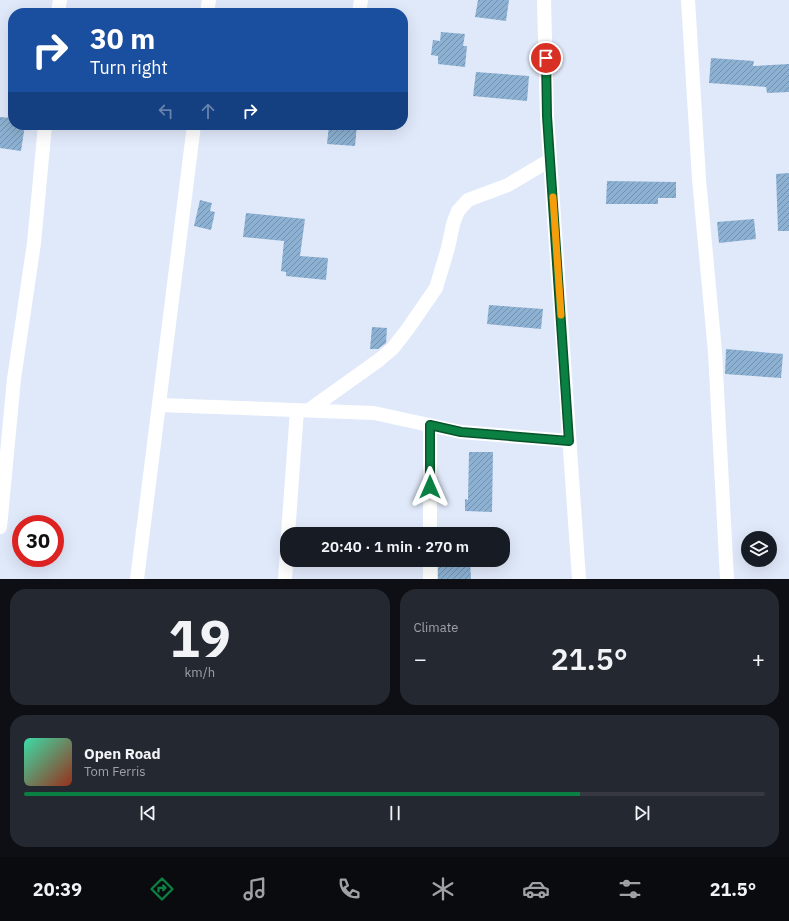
<!DOCTYPE html>
<html lang="en">
<head>
<meta charset="utf-8">
<style>
	body { margin:0; font-family:"IBM Plex Sans",sans-serif; background:#242831; color:#f1f3f6; height:100vh; display:flex; flex-direction:column; font-size:15px; white-space:nowrap }
	* { box-sizing:border-box; margin:0 }
	p { font-size:13px; color:#9ea1a6 }
	.icon { flex:none; width:22px; height:22px; fill:none; stroke:currentColor; stroke-width:2; stroke-linecap:round; stroke-linejoin:round }
	.map { position:relative; height:579px; overflow:hidden }
	.drawer { display:flex; flex-direction:column; gap:10px; padding:10px; background:#0d0f14; flex:1 }
	.drawer>* { flex:none }
	.top-card { position:absolute; left:8px; top:8px; width:400px; height:122px; border-radius:16px; box-shadow:0 4px 16px #0002; background:#1a4fa0; color:#fff; overflow:hidden }
	.buttons { position:absolute; left:741px; top:531px; display:grid; gap:8px }
	.buttons a { display:grid; place-items:center; width:36px; height:36px; border-radius:50%; background:#171b24; box-shadow:0 4px 16px #0002; font-size:20px }
	.speed { position:absolute; left:12px; top:515px; display:flex; gap:8px; font-size:20px; font-weight:700; text-align:center }
	.speed>* { display:grid; place-content:center; width:52px; height:52px; border-radius:50%; background:#171b24; box-shadow:0 4px 16px #0002; line-height:1 }
	.speed .limit { border:6px solid #d22; background:#fff; color:#111 }
	.pin { position:absolute; display:grid; place-items:center; width:34px; height:34px; color:#fff; margin:-17px; border:2px solid #fff; border-radius:50%; box-shadow:0 1px 4px #0007 }
	.me { position:absolute; width:44px; margin:-22px; rotate:0deg; stroke-linejoin:round; filter:drop-shadow(0 0 3px #0008) }
	.turn { display:flex; align-items:center; gap:14px; height:84px; padding:0 16px; font-size:18px }
	.turn .icon { width:52px; height:52px; stroke-width:2.5 }
	.turn b { display:block; font-size:28px; line-height:34px }
	.lanes { display:flex; align-items:center; height:38px; padding:0 16px; background:#0003; justify-content:center; gap:20px; direction:ltr }
	.lanes .off { opacity:.35 }
	.big { font-size:30px; font-weight:600; line-height:1.1 }
	.drawer .tile { flex:1; display:flex; flex-direction:column; justify-content:center; gap:6px; min-width:0; padding:0 14px; border-radius:16px; background:#242831 }
	.drawer .dial { align-items:center; gap:0 }
	.dial b { font-size:52px; line-height:1 }
	.song { display:flex; align-items:center; gap:12px }
	.cover { width:48px; height:48px; border-radius:6px; background:linear-gradient(135deg,hsl(160 70% 55%),hsl(10 70% 35%)) }
	.played { height:4px; border-radius:2px; background:linear-gradient(90deg,#0b8043 75%,#363941 75%) }
	.keys { display:flex; justify-content:space-around; direction:ltr }
	.heat { display:flex; justify-content:space-between; align-items:center; font-size:22px; direction:ltr }
	.drawer .tiles { flex:1; display:grid; gap:10px; grid-template-columns:1fr 1fr }
	.tile:last-child { grid-column:span 2 }
	.trip { position:absolute; left:280px; top:527px; width:230px; height:40px; border-radius:16px; background:#171b24; box-shadow:0 4px 16px #0002; font-weight:600; line-height:40px; text-align:center }
	.dock { display:flex; height:64px; justify-content:space-around; align-items:center; background:#090b0e; color:#9ea1a6 }
	.dock .icon { width:28px; height:28px }
	.dock .on { color:#0b8043 }
	.dock b { font-size:18px; color:#f1f3f6 }
	.map>svg:first-child { display:block }
	.building { fill:url(#building-hatch) }
	.lines { fill:none; stroke-linecap:round; stroke-linejoin:round }
	.minor { stroke:#fff; stroke-width:14 }
	.route-casing { stroke:#07532c; stroke-width:10 }
	.route { stroke:#0b8043; stroke-width:7 }
	.slow { stroke:#f59e0b; stroke-width:7 }
</style>
</head>
<body>
<div class="map">
<svg width="789" height="579" viewBox="0 0 789 579">
	<defs>
		<pattern id="building-hatch" width="6" height="6" patternUnits="userSpaceOnUse"><rect width="6" height="6" fill="#8cb1d2"/><path d="M-1 1l2-2M0 6l6-6M5 7l2-2" fill="none" stroke="#7290ac"/></pattern>
	</defs>
	<rect width="100%" height="100%" fill="#e0e9fa"/>
	<g class="building">
		<path d="M478,0H509L506,21L475,17Z"/>
		<path d="M441,32L465,34L463,46H467L465,67L438,64V56L431,55L433,40L440,41Z"/>
		<path d="M711,58L754,61L753,66L789,64V92L767,93L766,87L709,83Z"/>
		<path d="M476,72L529,76L527,101L473,96Z"/>
		<path d="M0,117L13,118V125H25L21,151L0,148Z"/>
		<path d="M329,125H357L355,146L327,144Z"/>
		<path d="M789,173V231H778L776,174Z"/>
		<path d="M607,181L676,182V198H658V204H606Z"/>
		<path d="M200,200L212,203L210,211L215,212L211,230L194,226Z"/>
		<path d="M246,213L305,219L300,256L328,258L326,280L286,276V272L281,271L284,241L243,237Z"/>
		<path d="M754,219L756,239L719,243L717,222Z"/>
		<path d="M489,305L543,309L541,329L487,324Z"/>
		<path d="M372,327L387,328L386,343L378,349H370Z"/>
		<path d="M726,349L783,354L781,378L725,374Z"/>
		<path d="M469,452H493L492,512L465,511V499L468,500Z"/>
		<path d="M470,560L471,579H438V563Z"/>
	</g>
	<g class="lines">
		<g class="minor">
			<path d="M544,0L547,116L579,579"/>
			<path d="M688,0L699,179L715,352L727,579"/>
			<path d="M58,13L60,0"/>
			<path d="M207,13L209,0"/>
			<path d="M359,13L361,0"/>
			<path d="M159,405L374,413L461,432L569,441"/>
			<path d="M309,410L379,360L393,348L407,330L436,288L448,248L453,224L458,211L468,200L508,185L550,160"/>
			<path d="M0,527L14,379L34,243L45,125"/>
			<path d="M288,534L297,410"/>
			<path d="M430,534V425"/>
			<path d="M137,579L194,125"/>
			<path d="M285,579L287,552"/>
			<path d="M430,579V560"/>
		</g>
	</g>
	<g class="lines">
		<defs>
			<path id="route" d="M430,487V425L461,432L569,441L547,116L546,58"/>
		</defs>
		<use href="#route" class="route-casing"/>
		<use href="#route" class="route"/>
		<path class="slow" d="M553,197L561,315"/>
	</g>
</svg>
<div class="buttons">
<a><svg class="icon" aria-label="layers" viewBox="0 0 24 24"><path d="M12 4l9 5-9 5-9-5zM3 14l9 5 9-5"/></svg></a>
</div>
<div class="speed"><div class="limit">30</div></div>
<div class="pin" style="left:546px;top:58px;background:#d93025"><svg class="icon" aria-label="arrive" viewBox="0 0 24 24"><path d="M6 21V4h12l-3 4 3 4H6"/></svg></div>
<svg class="me" style="left:430px;top:487px" viewBox="-20 -20 40 40"><path d="M0-17L14 15 0 8-14 15z" fill="#0b8043" stroke="#fff" stroke-width="4"/></svg>
<div class="trip">20:40 · 1 min · 270 m</div>
<div class="top-card">
<div class="turn"><svg class="icon" aria-label="right" viewBox="0 0 24 24"><path d="M7 20v-9h11M14 6l5 5-5 5"/></svg><div><b>30 m</b>Turn right</div></div>
<div class="lanes"><svg class="icon off" aria-label="left" viewBox="0 0 24 24"><path d="M17 20v-9H6M10 6l-5 5 5 5"/></svg><svg class="icon off" aria-label="ahead" viewBox="0 0 24 24"><path d="M12 20V5M6 11l6-6 6 6"/></svg><svg class="icon" aria-label="right" viewBox="0 0 24 24"><path d="M7 20v-9h11M14 6l5 5-5 5"/></svg></div>
</div>
</div>
<section class="drawer">
<div class="tiles">
<div class="tile dial"><b>19</b><p>km/h</p></div>
<div class="tile"><p>Climate</p>
<div class="heat"><a>−</a><b class="big">21.5°</b><a>+</a></div>
</div>
<div class="tile">
<div class="song"><i class="cover"></i><div><b>Open Road</b><p>Tom Ferris</p></div></div>
<div class="played"></div>
<div class="keys"><svg class="icon" aria-label="previous" viewBox="0 0 24 24"><path d="M18 5L8 12l10 7zM5 5v14"/></svg><svg class="icon" aria-label="pause" viewBox="0 0 24 24"><path d="M8 5v14M16 5v14"/></svg><svg class="icon" aria-label="next" viewBox="0 0 24 24"><path d="M6 5l10 7-10 7zM19 5v14"/></svg></div>
</div>
</div>
</section>
<nav class="dock">
<b>20:39</b>
<svg class="icon on" aria-label="directions" viewBox="0 0 24 24"><path d="M12 3l9 9-9 9-9-9zM9 14v-3h6M13 9l2 2-2 2"/></svg>
<svg class="icon" aria-label="music" viewBox="0 0 24 24"><path d="M9 18V5l10-2v13"/><circle cx="6" cy="18" r="3"/><circle cx="16" cy="16" r="3"/></svg>
<svg class="icon" aria-label="phone" viewBox="0 0 24 24"><path d="M5 4h4l2 5-3 2q2 4 5 5l2-3 5 2v4C11 20 4 13 5 4z"/></svg>
<svg class="icon" aria-label="climate" viewBox="0 0 24 24"><path d="M12 3v18M4 7l16 10M4 17L20 7"/></svg>
<svg class="icon" aria-label="car" viewBox="0 0 24 24"><path d="M5 17H2v-5l4-1 3-4h7l3 4 3 1v5h-3M9 17h6M6 11h13"/><circle cx="7" cy="17" r="2"/><circle cx="17" cy="17" r="2"/></svg>
<svg class="icon" aria-label="filters" viewBox="0 0 24 24"><path d="M4 7h16M4 17h16"/><circle cx="9" cy="7" r="2"/><circle cx="15" cy="17" r="2"/></svg>
<b>21.5°</b>
</nav>
</body>
</html>
